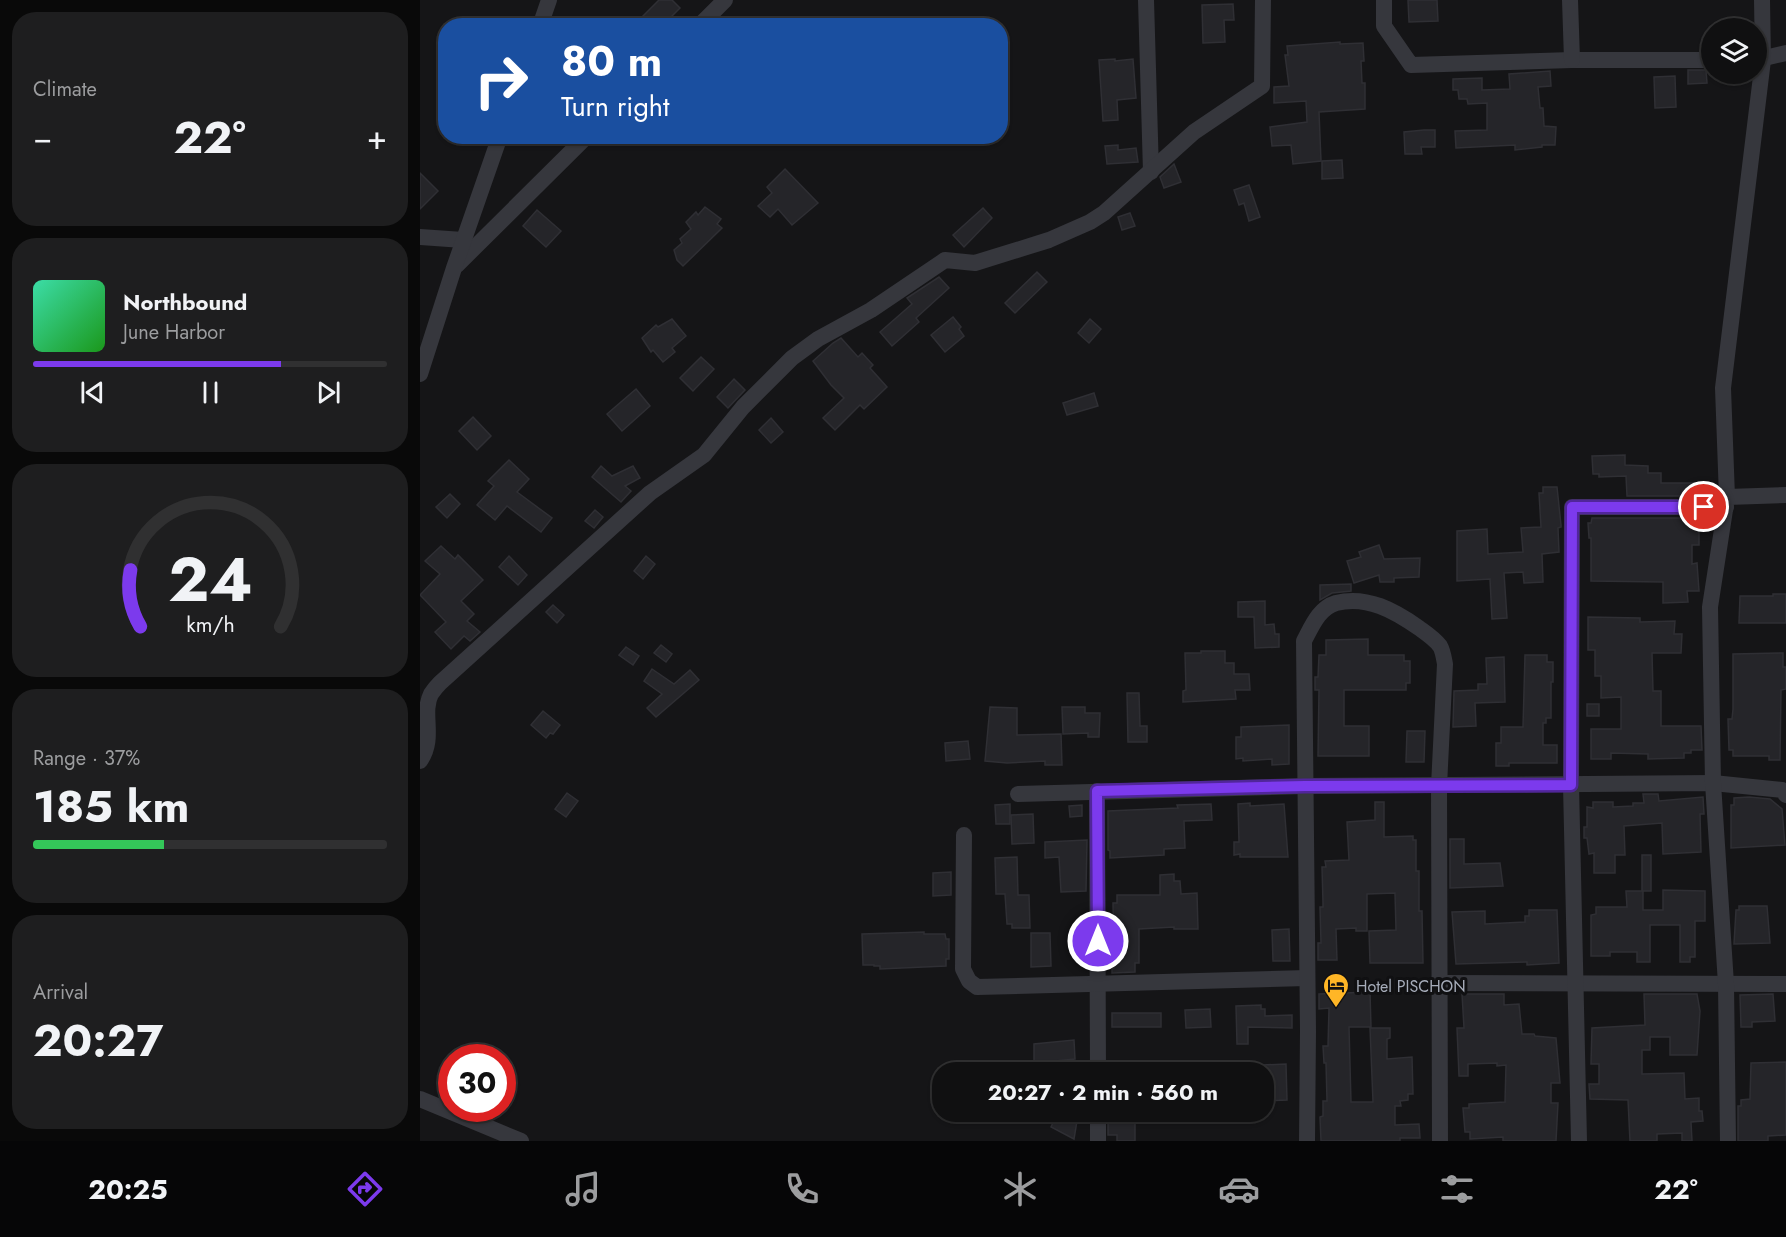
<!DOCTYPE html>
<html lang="en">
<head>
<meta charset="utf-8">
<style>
	body { margin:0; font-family:Jost,sans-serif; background:#1e1e1f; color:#f1f3f6; height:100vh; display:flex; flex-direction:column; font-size:22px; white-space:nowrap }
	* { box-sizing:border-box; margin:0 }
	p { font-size:20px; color:#9c9d9f }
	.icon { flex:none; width:33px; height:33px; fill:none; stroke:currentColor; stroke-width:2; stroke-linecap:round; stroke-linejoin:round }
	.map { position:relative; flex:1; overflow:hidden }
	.side { display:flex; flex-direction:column; gap:12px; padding:12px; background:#090909; width:420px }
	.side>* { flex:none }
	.guide { position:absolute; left:18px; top:18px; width:570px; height:126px; border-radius:24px; box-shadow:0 2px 4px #0004,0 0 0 2px #303031; background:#1a4fa0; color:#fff; overflow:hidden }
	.controls { position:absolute; left:1281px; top:18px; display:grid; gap:12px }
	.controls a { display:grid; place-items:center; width:66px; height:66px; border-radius:50%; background:#101011; box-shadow:0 2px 4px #0004,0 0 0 2px #303031; font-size:30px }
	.speed { position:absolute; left:18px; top:1044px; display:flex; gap:12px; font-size:30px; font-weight:700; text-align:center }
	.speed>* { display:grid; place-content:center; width:78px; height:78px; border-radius:50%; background:#101011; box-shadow:0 2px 4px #0004,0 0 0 2px #303031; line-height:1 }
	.speed .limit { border:9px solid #d22; background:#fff; color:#111 }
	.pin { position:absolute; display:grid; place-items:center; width:51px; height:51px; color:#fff; margin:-26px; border:3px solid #fff; border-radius:50%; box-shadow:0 2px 6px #0007 }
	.me { position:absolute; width:66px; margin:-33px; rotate:0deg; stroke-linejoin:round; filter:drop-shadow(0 0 4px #0008) }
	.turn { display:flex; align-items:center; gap:21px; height:126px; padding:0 24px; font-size:27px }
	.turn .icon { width:78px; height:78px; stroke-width:2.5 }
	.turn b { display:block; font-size:42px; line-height:51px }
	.big { font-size:45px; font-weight:700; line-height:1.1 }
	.side .widget { flex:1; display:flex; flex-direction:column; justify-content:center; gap:9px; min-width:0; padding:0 21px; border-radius:24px; background:#1e1e1f }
	.side .dial { align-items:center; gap:0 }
	.dial svg { height:156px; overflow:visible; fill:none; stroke:#303031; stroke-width:7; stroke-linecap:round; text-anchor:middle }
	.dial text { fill:#f1f3f6; stroke:none }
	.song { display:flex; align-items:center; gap:18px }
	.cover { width:72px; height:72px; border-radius:9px; background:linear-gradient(135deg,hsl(160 70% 55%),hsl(120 70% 35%)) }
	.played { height:6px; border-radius:3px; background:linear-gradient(90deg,#7c3aed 70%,#303031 70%) }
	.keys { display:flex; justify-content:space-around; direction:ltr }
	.heat { display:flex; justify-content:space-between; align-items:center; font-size:33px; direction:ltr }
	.charge { height:9px; border-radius:4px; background:linear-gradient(90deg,#34c759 37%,#303031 0) }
	.trip { position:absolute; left:512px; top:1062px; width:342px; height:60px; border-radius:24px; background:#101011; box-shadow:0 2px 4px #0004,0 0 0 2px #303031; font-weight:700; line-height:60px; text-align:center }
	.tabs { display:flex; height:96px; justify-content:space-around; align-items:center; background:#060607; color:#9c9d9f }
	.tabs .icon { width:42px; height:42px }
	.tabs .selected { color:#7c3aed }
	.tabs b { font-size:27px; color:#f1f3f6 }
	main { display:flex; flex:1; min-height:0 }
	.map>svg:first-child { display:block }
	.building { fill:#252529; stroke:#2f2f34; stroke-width:1.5 }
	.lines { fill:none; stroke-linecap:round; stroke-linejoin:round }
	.minor { stroke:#36373d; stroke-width:16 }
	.route-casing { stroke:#51269a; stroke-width:15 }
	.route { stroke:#7c3aed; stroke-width:10 }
	.labels { text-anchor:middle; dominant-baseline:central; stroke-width:6; stroke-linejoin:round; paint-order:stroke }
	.poi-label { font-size:16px; fill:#a6acb9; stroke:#101012; text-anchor:start }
</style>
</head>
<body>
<main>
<section class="side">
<div class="widget"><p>Climate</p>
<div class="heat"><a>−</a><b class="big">22°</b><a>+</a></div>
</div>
<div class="widget">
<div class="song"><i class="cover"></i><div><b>Northbound</b><p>June Harbor</p></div></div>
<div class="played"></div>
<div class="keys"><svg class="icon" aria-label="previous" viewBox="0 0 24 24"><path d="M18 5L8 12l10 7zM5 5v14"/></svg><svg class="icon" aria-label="pause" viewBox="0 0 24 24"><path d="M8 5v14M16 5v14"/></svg><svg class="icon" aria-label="next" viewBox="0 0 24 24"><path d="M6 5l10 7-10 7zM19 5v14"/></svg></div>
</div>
<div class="widget dial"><svg viewBox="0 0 100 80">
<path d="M14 69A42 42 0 1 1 86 69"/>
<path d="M14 69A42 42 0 0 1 9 40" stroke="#7c3aed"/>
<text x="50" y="56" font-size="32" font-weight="700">24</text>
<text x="50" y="72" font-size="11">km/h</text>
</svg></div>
<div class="widget"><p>Range · 37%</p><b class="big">185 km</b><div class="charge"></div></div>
<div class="widget"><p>Arrival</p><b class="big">20:27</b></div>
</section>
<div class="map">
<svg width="1366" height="1141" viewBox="0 0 1366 1141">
	<rect width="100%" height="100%" fill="#151517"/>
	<g class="building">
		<path d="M239,0H252L260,8L242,26H213Z"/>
		<path d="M988,0H1017L1018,21L989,22Z"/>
		<path d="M813,4L814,20H804L805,42L783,43L782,5Z"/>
		<path d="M920,42V44L943,43L944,61H941L942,83H945V109L899,112L901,161L873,164L871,145L852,146L850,127L887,122L886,101L854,103V87L869,86L865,55H868L867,46Z"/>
		<path d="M695,59V61L713,59L716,98L697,100L698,120L683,121L679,60Z"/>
		<path d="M1268,70H1286L1287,83L1268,84Z"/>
		<path d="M1130,71L1131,86L1118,87L1120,108H1123L1124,126L1136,127L1135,145H1122V147L1095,150V145L1036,148L1035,131L1067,130V103L1048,104L1047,99H1039L1038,90H1033V79L1062,78V90L1090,89L1089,74Z"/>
		<path d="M1255,76L1256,107L1235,108L1234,77Z"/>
		<path d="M1004,130H1015V147H1001L1002,154H985L984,132Z"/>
		<path d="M698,145V150L716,148L718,162L687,164L685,146Z"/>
		<path d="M922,160L923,178L902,179V161Z"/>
		<path d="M754,164L761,182L744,188L740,177Z"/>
		<path d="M365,169L398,203L372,225L358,209L350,217L338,206L352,193L347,187Z"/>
		<path d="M0,173L18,191L0,209Z"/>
		<path d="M829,185L840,217L829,221L824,203L819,205L814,190Z"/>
		<path d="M285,207L301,219L297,224L302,228L263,266L257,260L254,250L262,243L260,239L271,229L266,222L276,212L278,215Z"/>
		<path d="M563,208L572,218L544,247L533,235Z"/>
		<path d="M117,210L141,231L126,247L103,226Z"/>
		<path d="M710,213L715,226L702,230L698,217Z"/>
		<path d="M617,272L627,282L595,313L585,303Z"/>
		<path d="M519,277L529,288L496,318L499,322L472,346L460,332L492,304L487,298Z"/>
		<path d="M533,317L541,327L539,329L544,336L525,352L511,335Z"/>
		<path d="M252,319L266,336L252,348L255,352L243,362L233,350L231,352L222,338L236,325L238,327Z"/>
		<path d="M670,319L681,329L669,343L658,333Z"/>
		<path d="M421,338L438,357L442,353L453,365L450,368L467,387L444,409L440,405L415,430L403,418L424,398L411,385L393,361L413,343Z"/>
		<path d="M281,357L294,369L273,391L260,378Z"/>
		<path d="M314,379L325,390L308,408L297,397Z"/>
		<path d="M216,389L230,406L202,431L187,414Z"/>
		<path d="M674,393L678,406L647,415L643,403Z"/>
		<path d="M53,417L71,436L57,450L39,431Z"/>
		<path d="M351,418L363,432L351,443L339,430Z"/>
		<path d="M1205,455V465L1228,466V473H1241V483H1273V496H1207L1206,476L1179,477V474H1173L1172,456Z"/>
		<path d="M89,460L109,479L97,492L132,518L121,532L87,506L75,520L57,505L74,486L68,481Z"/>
		<path d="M181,466L192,476L213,466L220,478L205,486L211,491L201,502L172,477Z"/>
		<path d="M1123,487H1137L1141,525V527L1138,528L1139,552L1122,554L1123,582L1104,583L1103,572L1084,573L1087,618L1072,619L1070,579L1037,581V531L1067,529L1068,554L1103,552L1101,528L1121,527L1119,493H1123Z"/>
		<path d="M30,494L40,504L27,518L16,507Z"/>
		<path d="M175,510L183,517L174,528L165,521Z"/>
		<path d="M1172,518H1279V545H1272V564L1277,563L1279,591H1267L1268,602L1243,603V582L1171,581V538H1169L1168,523H1171Z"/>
		<path d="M959,545L964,559L1000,558L999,577L974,578V582H960L959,575L934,583L927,561L941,557L939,552Z"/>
		<path d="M21,546L35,559L38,555L63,580L41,601L54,614L47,621L60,632L50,641L44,636L31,649L15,632L26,622L0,595L20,574L5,561Z"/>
		<path d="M89,556L107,575L98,585L79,567Z"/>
		<path d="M226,556L235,564L223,579L214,571Z"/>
		<path d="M931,584V591L912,593L900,600V585Z"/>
		<path d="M1353,594H1366V623H1319L1320,596H1353Z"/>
		<path d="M845,601V625L854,624L855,634H859V647L835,648L834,617H818V602Z"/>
		<path d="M133,605L144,615L137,623L126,612Z"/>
		<path d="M1168,617L1220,618V622L1255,621L1254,634H1262L1261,653H1232L1233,691H1241V726H1281L1282,750H1271V753H1264V758L1228,759V754L1191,753V759H1171V729H1201V697L1181,698V676H1175V650H1168Z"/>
		<path d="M948,639V655H984V661H990V683H986V690H924V726H949V756H898L899,690H895V677H898L899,655H906V640Z"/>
		<path d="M241,645L252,654L246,662L234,653Z"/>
		<path d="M206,647L219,656L213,665L199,655Z"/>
		<path d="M781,651H805V663H814V674H829L830,690H815L816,699L763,702V691L766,690L765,653H781Z"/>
		<path d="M1363,653V667H1366V689L1361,690L1360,760H1349V756H1313V750H1309L1308,719H1312L1313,709V654Z"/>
		<path d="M1105,655H1127V662H1133V682H1131V718H1126V723H1123V745H1137V763H1089V766H1076V743H1081V727H1103Z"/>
		<path d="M1084,657L1085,702L1055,703L1056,726L1033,727L1034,691L1058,690V684H1067L1066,658Z"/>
		<path d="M232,669L254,684L270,670L279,680L236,717L227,708L242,694L224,681Z"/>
		<path d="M707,693H719L720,726H727V742H708Z"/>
		<rect x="1167" y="704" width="12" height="12"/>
		<path d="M570,707L597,708V735L641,734L642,765H625V761L587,763L565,761Z"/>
		<path d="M642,707H665V713H680L679,737H668V733L643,734Z"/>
		<path d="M123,711L140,725L133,734L130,733L126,738L111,725Z"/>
		<path d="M869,725V764L852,765V759L823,761V758L816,759V737H821V727Z"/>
		<path d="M987,731H1005L1004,762H986Z"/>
		<path d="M548,741L550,759L526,761L525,743Z"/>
		<path d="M147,793L158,801L146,817L135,809Z"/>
		<path d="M1223,794H1238L1239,801L1283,797L1284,814H1280L1281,852L1243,854L1242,823L1204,826L1205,855H1195V873H1174V853L1169,854L1167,838H1164V827H1167V807L1173,808V802H1193V807L1213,806V803H1224Z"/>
		<path d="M1329,797L1350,799L1362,809L1365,845L1311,848V805H1314V798Z"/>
		<path d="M955,802H964V837L993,836V840H996V871H999V911H1002L1003,963H950L949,931L976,930L975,893L947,894V931H936V928L916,929L917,960H898V943H901L900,907H903V903L902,867H906L905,861L929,860L927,822L955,820Z"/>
		<path d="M830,803V806L864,804L868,857H820V854L814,855V842H819L818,804Z"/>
		<path d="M590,804V824H576L575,805Z"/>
		<path d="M791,804L792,820L764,821L765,848L744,849V855L690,858V851L688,850V811L758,808L757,805Z"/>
		<path d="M662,805V816L650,817L649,806Z"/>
		<path d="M613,814L614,843L592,844L591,815Z"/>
		<path d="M1030,839H1044V864L1080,863L1083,886L1030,888Z"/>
		<path d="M667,840L666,891L641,892L639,857L625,858V842Z"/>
		<path d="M1222,855H1231V891H1223V910H1243V890L1285,891V921H1275V957H1270V962H1260V925H1230V962H1217V952H1190V956H1171V915L1176,914V907H1207L1206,891H1222Z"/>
		<path d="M597,857L598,895H609L610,928H592V924H587L585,894H576L575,858Z"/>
		<path d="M531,872V895L513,896V873Z"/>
		<path d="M754,874V881H760L761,894L777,893L778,929H754V927L719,929V963H715V972L692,973V969L694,968L693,903H697V895H740V875Z"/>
		<path d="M1319,906H1347L1350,943L1314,944L1316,910H1319Z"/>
		<path d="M1109,910H1137L1139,963L1107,965V962L1036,964L1032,912L1065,911V924L1105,922V916H1109Z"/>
		<path d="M869,929L870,961H853L852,930Z"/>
		<path d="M504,932V934H525L526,939H529V959H526V966L460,969V966H454V965H443L442,934Z"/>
		<path d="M611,933H630L631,966L611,967Z"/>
		<path d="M950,992L951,1027H929L931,1102H953L950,1028H970V1038L967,1039V1059L992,1057L993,1094H988V1100L980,1101L981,1106H975V1125L999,1124L1000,1138H980V1141H901L900,1117L903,1116V1101H907L906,1063H904L903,1046H908L909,1008L899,1009V994Z"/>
		<path d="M1042,994H1084V1005L1099,1004L1102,1034H1114L1115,1036L1136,1038L1140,1083H1131V1103H1138L1136,1141H1083V1137L1050,1139V1132H1045L1043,1108H1049V1104L1085,1102L1086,1065L1077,1066V1063L1048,1064V1076H1039L1037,1028H1044Z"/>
		<path d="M1224,994H1277L1280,1011L1277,1055H1250V1037H1230V1050H1222V1074L1264,1073L1265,1099L1279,1098V1111H1282L1283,1121L1271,1122L1272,1141H1262V1133L1237,1134V1141H1210L1208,1100L1170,1099L1169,1084H1179V1064H1171L1172,1028L1225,1025Z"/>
		<path d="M1353,994L1355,1021L1332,1022V1027H1321L1320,995Z"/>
		<path d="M841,1005V1009H845V1016L872,1015V1028L828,1027V1044H817L816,1006Z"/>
		<path d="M790,1009L791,1027L766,1028L765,1010Z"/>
		<rect x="692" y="1013" width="49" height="14"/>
		<path d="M654,1040L655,1059L625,1062L624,1072H614V1044Z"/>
		<path d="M1366,1062V1135L1348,1136V1141H1318V1106H1321V1100L1330,1099L1331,1063Z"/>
		<path d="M866,1064L867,1100L843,1101V1065Z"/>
		<path d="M688,1112H715V1141H697V1135H688Z"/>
		<path d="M637,1114L657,1121L654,1139L631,1127Z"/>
	</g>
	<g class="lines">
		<g class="minor">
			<path d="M726,0L731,172"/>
			<path d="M964,0V26L991,65L1152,60H1292"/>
			<path d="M1150,0L1152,60"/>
			<path d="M120,26L129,0"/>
			<path d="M279,26L305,0"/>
			<path d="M1336,60L1366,53"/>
			<path d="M0,237L43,240"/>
			<path d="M37,265L167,136"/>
			<path d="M0,374L34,268L80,136"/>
			<path d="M1307,497L1303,388L1343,60L1342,0"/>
			<path d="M0,761C16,738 1,714 11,694C13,691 17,686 20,683L230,493L284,455L323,407L372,358L398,339L451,310L525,260L555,263L629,240L670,222L684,213L774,132L842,86L843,0"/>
			<path d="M677,791L678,1072"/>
			<path d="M598,794L885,786L1293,783L1362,790L1366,795"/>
			<path d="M544,835L543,969L549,981L557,987L887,978"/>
			<path d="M1020,983L1366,984"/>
			<path d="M0,1099L101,1141"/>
			<path d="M678,1112V1141"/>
			<path d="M887,1141L888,1031L884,641C892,626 899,608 916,603C947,595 975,611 999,628C1006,633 1015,639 1020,646C1023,651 1024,659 1025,664L1019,786L1020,1141"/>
			<path d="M1159,1141L1151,785L1152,507H1306"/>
			<path d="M1308,1141L1306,984L1293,783L1290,607L1307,497L1366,495"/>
		</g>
	</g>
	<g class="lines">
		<defs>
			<path id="route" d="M678,941L677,791L885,786L1151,785L1152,507H1284"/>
		</defs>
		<use href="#route" class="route-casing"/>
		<use href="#route" class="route"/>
	</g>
	<defs>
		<symbol id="hotel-pin" viewBox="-11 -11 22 30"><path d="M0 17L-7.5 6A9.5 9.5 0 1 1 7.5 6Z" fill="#ffb626" stroke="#101012"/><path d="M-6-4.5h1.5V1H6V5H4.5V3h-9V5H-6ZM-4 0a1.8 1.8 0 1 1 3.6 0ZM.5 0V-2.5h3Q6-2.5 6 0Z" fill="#111"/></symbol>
	</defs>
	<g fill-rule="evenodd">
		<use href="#hotel-pin" x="901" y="971" width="30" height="40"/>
	</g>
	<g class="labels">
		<g class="poi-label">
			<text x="936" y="986">Hotel PISCHON</text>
		</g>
	</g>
</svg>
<div class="controls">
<a><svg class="icon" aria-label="layers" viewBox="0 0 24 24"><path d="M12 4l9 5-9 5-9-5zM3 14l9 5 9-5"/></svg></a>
</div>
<div class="speed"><div class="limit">30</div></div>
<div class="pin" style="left:1284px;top:507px;background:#d93025"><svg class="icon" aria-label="arrive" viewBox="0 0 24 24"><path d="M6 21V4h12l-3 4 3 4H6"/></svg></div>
<svg class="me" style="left:678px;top:941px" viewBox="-20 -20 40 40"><circle r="17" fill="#7c3aed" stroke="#fff" stroke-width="3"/><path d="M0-11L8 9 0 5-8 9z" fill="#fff"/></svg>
<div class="trip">20:27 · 2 min · 560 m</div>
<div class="guide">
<div class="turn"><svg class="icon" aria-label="right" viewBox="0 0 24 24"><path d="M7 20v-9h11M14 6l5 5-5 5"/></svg><div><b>80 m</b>Turn right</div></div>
</div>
</div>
</main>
<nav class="tabs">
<b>20:25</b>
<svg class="icon selected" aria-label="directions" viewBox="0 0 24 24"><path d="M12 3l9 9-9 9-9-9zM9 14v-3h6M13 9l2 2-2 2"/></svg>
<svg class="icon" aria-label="music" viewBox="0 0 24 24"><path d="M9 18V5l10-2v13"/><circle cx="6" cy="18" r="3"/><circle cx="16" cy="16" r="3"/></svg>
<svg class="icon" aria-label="phone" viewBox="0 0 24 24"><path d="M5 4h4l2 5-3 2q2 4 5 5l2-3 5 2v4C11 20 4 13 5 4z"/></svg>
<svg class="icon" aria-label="climate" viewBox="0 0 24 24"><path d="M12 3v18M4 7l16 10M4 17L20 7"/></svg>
<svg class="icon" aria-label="car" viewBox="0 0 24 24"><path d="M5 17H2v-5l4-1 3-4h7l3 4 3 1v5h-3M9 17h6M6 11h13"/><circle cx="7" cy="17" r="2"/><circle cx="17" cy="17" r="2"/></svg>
<svg class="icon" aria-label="filters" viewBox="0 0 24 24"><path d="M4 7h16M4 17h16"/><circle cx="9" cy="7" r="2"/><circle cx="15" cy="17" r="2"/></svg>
<b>22°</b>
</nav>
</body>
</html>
